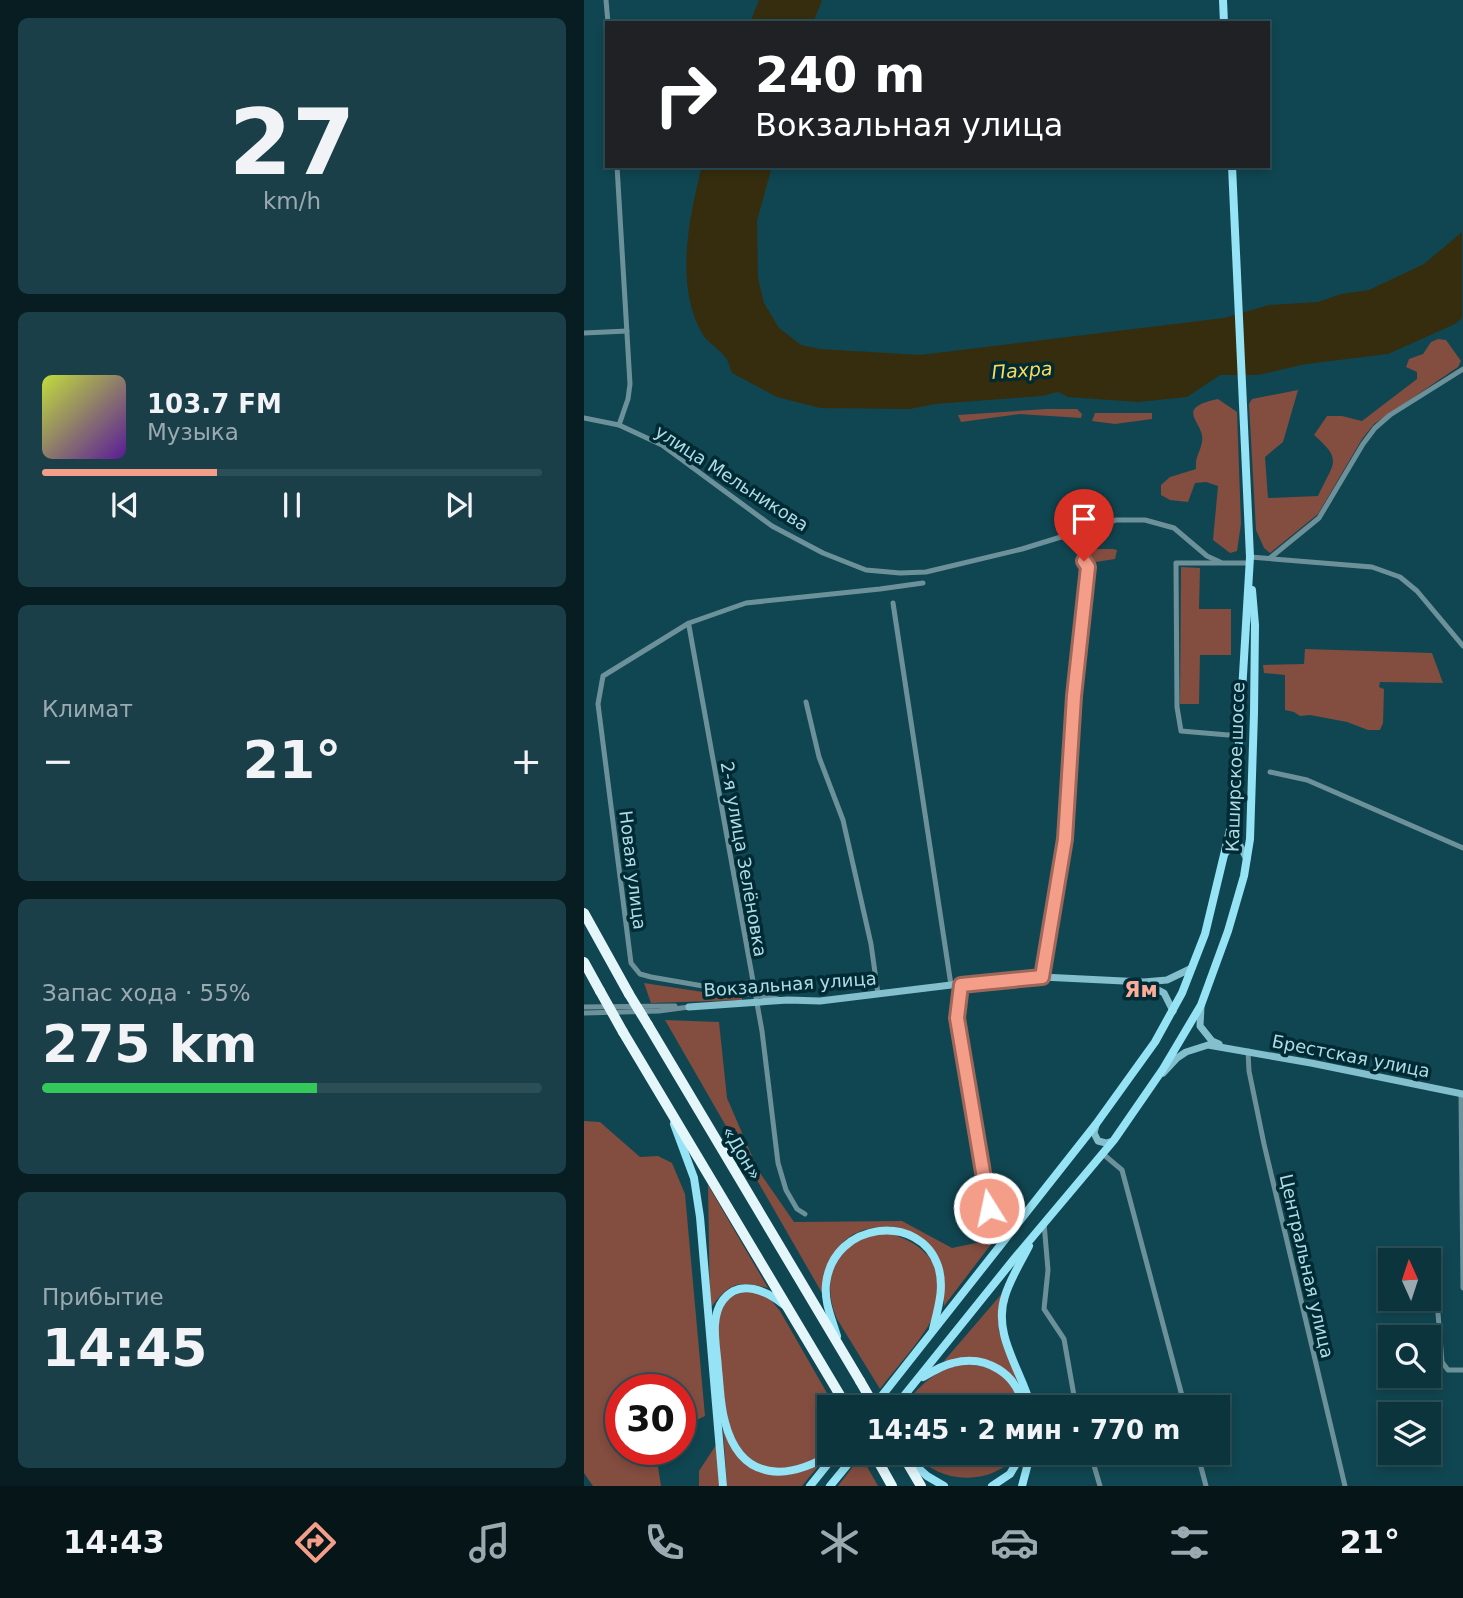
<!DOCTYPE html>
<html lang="ru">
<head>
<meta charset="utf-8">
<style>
	body { margin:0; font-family:"DejaVu Sans",sans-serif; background:#1a3f48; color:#f1f3f6; height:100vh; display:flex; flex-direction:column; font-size:26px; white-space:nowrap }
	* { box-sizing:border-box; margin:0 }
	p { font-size:23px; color:#9aaab0 }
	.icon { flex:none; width:38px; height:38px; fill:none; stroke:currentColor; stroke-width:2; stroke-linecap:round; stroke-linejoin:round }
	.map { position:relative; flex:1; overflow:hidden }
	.side { display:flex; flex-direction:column; gap:18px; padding:18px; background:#071d22; width:584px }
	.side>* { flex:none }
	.guide { position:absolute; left:21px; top:21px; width:665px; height:147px; border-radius:0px; box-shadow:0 4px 10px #0003,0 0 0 2px #2c4f57; background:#202124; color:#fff; overflow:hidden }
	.needle { width:46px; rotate:357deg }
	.tools { position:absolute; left:794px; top:1248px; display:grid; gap:14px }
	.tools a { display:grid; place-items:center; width:63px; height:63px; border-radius:0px; background:#0c343d; box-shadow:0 4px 10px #0003,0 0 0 2px #2c4f57; font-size:35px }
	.speed { position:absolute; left:21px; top:1374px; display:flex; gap:14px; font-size:35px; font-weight:700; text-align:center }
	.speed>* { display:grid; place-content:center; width:91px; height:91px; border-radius:50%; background:#0c343d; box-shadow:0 4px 10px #0003,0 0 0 2px #2c4f57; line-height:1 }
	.speed .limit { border:10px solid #d22; background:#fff; color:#111 }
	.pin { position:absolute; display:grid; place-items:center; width:60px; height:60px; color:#fff; margin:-72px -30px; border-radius:50% 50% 50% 0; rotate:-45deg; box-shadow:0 0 7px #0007 }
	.pin .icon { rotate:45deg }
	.me { position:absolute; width:77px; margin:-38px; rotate:350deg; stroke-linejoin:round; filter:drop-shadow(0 0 5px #0008) }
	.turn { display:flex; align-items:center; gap:24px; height:147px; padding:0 35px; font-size:32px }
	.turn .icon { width:91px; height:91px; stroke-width:2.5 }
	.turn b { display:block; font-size:49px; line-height:60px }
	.big { font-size:52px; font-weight:800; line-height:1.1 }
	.side .widget { flex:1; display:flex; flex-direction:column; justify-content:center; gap:10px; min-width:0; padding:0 24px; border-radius:10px; background:#1a3f48 }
	.side .dial { align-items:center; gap:0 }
	.dial b { font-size:91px; line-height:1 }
	.song { display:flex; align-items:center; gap:21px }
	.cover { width:84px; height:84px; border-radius:10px; background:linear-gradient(135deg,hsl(70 70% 55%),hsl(270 70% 35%)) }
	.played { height:7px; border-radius:4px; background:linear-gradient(90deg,#f49e89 35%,#2c4f57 35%) }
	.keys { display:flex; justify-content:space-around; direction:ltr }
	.heat { display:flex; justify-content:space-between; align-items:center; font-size:38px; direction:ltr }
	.charge { height:10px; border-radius:5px; background:linear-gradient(90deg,#34c759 55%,#2c4f57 0) }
	.trip { position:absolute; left:233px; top:1395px; width:413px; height:70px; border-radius:0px; background:#0c343d; box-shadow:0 4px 10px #0003,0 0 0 2px #2c4f57; font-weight:800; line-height:70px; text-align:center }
	.tab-bar { display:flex; height:112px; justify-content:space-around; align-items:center; background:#051518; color:#9aaab0 }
	.tab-bar .icon { width:49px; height:49px }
	.tab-bar .on { color:#f49e89 }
	.tab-bar b { font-size:32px; color:#f1f3f6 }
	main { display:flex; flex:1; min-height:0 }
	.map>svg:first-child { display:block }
	.green { fill:#834d40 }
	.water { fill:#352d0e }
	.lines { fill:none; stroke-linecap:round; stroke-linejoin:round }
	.street { stroke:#6d919a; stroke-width:5 }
	.secondary { stroke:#84bfce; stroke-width:7 }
	.primary { stroke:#95e3f5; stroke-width:8 }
	.highway { stroke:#e4f6fa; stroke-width:10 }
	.highway-bridge { stroke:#e4f6fa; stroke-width:10 }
	.route-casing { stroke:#9f6759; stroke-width:18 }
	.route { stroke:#f49e89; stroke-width:12 }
	.labels { text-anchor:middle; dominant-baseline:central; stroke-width:7; stroke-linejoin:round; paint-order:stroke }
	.street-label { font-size:18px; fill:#b0dbe6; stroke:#002b34 }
	.water-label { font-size:19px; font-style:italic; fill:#fcda5b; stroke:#002b34 }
	.quarter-label { font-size:21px; font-weight:bold; fill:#fdac98; stroke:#002b34 }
</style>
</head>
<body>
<main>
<section class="side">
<div class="widget dial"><b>27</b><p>km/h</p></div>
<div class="widget">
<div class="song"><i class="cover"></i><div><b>103.7 FM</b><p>Музыка</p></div></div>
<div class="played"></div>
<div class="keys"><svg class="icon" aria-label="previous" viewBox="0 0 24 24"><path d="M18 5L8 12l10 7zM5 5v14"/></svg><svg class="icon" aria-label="pause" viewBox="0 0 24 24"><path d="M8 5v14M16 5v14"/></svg><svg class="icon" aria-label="next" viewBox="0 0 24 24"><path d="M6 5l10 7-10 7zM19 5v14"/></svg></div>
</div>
<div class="widget"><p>Климат</p>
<div class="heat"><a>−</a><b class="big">21°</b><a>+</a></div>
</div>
<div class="widget"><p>Запас хода · 55%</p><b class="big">275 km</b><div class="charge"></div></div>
<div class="widget"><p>Прибытие</p><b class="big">14:45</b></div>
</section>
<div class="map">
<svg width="879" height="1486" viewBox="0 0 879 1486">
	<rect width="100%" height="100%" fill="#104651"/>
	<g class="green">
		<path d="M854,339L862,340L877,361L874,367L790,424L778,439L734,514L686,553L680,548L672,530L665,404L668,399L714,390L699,442L681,457L684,498L734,496C749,463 760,461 730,435L743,416H758L778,421L833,379V372L822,367L825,359L839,354L847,342Z"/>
		<path d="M634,399L653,412L657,524L653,551L646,553L629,540L634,486L622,482L611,483L604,502L586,500L577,495V485L586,477L612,469C611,456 616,453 618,442C622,422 587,409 634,399Z"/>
		<path d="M462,409H493L498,414L497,418L435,414L377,422L374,415Z"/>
		<path d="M511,413H568V419L531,424L508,421Z"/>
		<path d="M506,549H529L533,550L531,559L505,563L502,558Z"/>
		<path d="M597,567L616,568L615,609H647V655H616L615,704H596Z"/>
		<path d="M721,649L848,653L859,683L796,682L795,687L800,689L799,723L796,730H784L763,722L726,715L716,716L710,712L701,710V675L680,673L679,665L720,664Z"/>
		<path d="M60,983L158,998V1000L67,1003Z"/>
		<path d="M81,1020L135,1022L143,1098L174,1170L210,1222L318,1221L368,1248L411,1239L360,1306L357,1265C346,1256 328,1233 315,1229C307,1225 297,1227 288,1228C254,1234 242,1262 238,1293Z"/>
		<path d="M0,1121L16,1122L56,1157L74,1156L88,1163L101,1194L121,1416L96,1428V1390H37V1449H54L50,1452L66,1454L74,1467L77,1486H9L0,1473Z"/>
		<path d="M124,1185L184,1288C153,1280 145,1283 126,1309Z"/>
		<path d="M303,1233C353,1245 370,1284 343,1328C329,1350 311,1369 296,1389L253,1319C240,1290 244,1254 276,1238C283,1234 295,1234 303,1233Z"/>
		<path d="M421,1290L414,1316L415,1331L434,1381C409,1356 393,1356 360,1361Z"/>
		<path d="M165,1291L183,1295L196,1311L251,1407H245V1450C230,1461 215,1468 196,1468C143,1469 140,1403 137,1364C136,1348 131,1328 137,1311C141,1297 152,1294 165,1291Z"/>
		<path d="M379,1364C413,1366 425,1375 437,1407H318C338,1384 349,1371 379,1364Z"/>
		<path d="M139,1429C159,1475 192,1486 236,1464L218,1486H143Z"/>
		<path d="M132,1445L136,1486H115V1471Z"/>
		<path d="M330,1453H435C410,1486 356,1486 330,1453Z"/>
		<path d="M277,1456L294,1486H254Z"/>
	</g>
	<g class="water">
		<path d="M175,0H238L229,23H166Z"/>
		<path d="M118,166H188L173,221L174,278L180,303L195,328L217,345L236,349L336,355L640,318L685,305L734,302L757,294L785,290L840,264L878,232V318L871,324L804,354L722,364L674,375H636L603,397L554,402L484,397L474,392L458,396L351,404L326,409L236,408L193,397L148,373C146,369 145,362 142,358C136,349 125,344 119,335C90,287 105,217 118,166Z"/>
	</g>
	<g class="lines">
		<g class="street">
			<path d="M22,0L24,23"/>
			<path d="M33,166L46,384L44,399L35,425"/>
			<path d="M0,333L43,331"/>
			<path d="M0,418L35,425L78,445L188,526L239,553L282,570L316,573L342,572L438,549L532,520H561L590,528L623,556L636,562"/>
			<path d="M666,557L788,567L816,577L833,591L879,646"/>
			<path d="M686,558L735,518L779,444L791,428L806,415L879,369"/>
			<path d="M309,603L367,985"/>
			<path d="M105,626L178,1031L194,1163L202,1190L213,1209L221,1214"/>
			<path d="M222,702L235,757L259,820L287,944L294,994"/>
			<path d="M657,730L644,735L597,731L593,707L592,563H665"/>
			<path d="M686,772L723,780L879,848"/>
			<path d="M458,977L481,839L490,696L504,567L500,561"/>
			<path d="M377,984L373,1018L405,1208L404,1219L396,1231"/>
			<path d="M194,999L67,977L56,974L47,963L14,704L19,676L105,623L162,603L296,589L339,583"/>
			<path d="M0,1007L91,1006"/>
			<path d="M0,1013L75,1011L105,1007"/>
			<path d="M664,1051L665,1071L680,1144L761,1486"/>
			<path d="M877,1094L879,1288"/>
			<path d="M519,1154L538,1170L601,1407"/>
			<path d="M460,1223L464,1270L460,1309L480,1339L492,1407"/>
			<path d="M849,1253L858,1362L864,1370H879"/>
			<path d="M506,1452L516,1486"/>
			<path d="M613,1452L622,1486"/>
		</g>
		<g class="secondary">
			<path d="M641,854L647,847L656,846L663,859"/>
			<path d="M561,983L580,993L589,1011"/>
			<path d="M617,1006L616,1026L628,1041L635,1044"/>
			<path d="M105,1007L204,1000L236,1001L367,985L458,977L560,982L583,980L608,968"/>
			<path d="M579,1073L593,1058L602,1052L624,1045L727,1063L879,1094"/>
			<path d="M512,1125L510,1133L514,1141L522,1143L529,1141"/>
		</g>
		<g class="primary">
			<path d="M639,0L640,23"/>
			<path d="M90,1124L110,1178L116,1217L139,1486"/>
			<path d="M445,1246C437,1262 426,1279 421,1296C408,1335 438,1371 447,1407"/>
			<path d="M200,1305C183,1291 156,1278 139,1300C125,1318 133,1348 134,1369C136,1386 136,1405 141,1422C157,1483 205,1481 250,1452"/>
			<path d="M253,1336C248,1319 240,1302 242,1284C249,1221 336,1212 354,1266C361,1287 354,1308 349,1329"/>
			<path d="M339,1377C349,1371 359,1365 369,1363C402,1354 434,1374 439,1407"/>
			<path d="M289,1407L512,1124L571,1042L598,993L621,934L646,830L653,776L666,557L648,166"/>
			<path d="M311,1407L430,1259L530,1140L579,1069L617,1005L644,931L660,876L666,839L670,713L671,625L668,590"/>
			<path d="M324,1459L343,1476L360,1486"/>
			<path d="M226,1486L251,1455"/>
			<path d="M246,1486L274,1452"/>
			<path d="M408,1486L426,1474L439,1452"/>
			<path d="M438,1486L447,1452"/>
		</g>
		<g class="highway">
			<path d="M0,913L45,994"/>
			<path d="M0,962L16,991"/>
			<path d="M64,1025L276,1381"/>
			<path d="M39,1032L263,1407"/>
			<path d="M289,1452L308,1486"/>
			<path d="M317,1452L337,1486"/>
		</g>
		<g class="highway-bridge">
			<path d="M16,991L39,1032"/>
			<path d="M45,994L64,1025"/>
			<path d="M276,1381L291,1407"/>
		</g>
	</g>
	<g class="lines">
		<defs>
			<path id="route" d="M405,1208L373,1018L377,985L458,977L481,839L490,696L504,567L500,561"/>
		</defs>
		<use href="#route" class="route-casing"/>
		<use href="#route" class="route"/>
	</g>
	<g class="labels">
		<g class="street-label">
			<text transform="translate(148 478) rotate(33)">улица Мельникова</text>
			<text transform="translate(651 767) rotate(-88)">Каширское шоссе</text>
			<text transform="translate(160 859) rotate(80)">2-я улица Зелёновка</text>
			<text transform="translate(49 870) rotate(83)">Новая улица</text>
			<text transform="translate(206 984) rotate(-4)">Вокзальная улица</text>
			<text transform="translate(767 1056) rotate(11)">Брестская улица</text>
			<text transform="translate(158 1153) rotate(59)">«Дон»</text>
			<text transform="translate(723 1266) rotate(77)">Центральная улица</text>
		</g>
		<g class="water-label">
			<text transform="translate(438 370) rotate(-4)">Пахра</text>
		</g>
		<g class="quarter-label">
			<text x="557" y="990">Ям</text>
		</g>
	</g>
</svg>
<div class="tools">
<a><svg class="needle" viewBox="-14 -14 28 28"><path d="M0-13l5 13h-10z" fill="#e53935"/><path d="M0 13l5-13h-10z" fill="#9aaab0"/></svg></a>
<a><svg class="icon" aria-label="search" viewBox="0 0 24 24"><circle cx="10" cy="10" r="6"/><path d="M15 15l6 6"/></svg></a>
<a><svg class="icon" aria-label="layers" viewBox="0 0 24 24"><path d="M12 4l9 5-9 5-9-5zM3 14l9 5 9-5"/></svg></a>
</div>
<div class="speed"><div class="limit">30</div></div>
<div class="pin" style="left:500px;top:561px;background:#d93025"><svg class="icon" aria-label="arrive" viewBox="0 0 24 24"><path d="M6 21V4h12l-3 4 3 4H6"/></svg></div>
<svg class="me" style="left:405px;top:1208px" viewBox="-20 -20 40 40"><circle r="17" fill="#f49e89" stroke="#fff" stroke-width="3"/><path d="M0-11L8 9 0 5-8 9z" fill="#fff"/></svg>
<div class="trip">14:45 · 2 мин · 770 m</div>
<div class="guide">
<div class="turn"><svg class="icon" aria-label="right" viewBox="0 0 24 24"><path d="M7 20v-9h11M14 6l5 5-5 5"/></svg><div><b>240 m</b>Вокзальная улица</div></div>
</div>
</div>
</main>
<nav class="tab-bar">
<b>14:43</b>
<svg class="icon on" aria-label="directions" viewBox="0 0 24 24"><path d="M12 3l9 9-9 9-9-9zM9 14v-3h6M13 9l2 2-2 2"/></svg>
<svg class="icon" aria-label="music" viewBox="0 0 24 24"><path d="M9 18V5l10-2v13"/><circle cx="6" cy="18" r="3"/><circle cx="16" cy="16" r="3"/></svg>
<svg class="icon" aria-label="phone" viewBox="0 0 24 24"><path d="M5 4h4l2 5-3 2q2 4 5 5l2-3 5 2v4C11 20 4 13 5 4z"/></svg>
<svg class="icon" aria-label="climate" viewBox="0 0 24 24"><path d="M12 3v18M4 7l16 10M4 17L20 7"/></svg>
<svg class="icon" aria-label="car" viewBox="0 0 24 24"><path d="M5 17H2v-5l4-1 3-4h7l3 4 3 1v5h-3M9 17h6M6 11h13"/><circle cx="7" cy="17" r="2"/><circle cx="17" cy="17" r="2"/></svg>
<svg class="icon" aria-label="filters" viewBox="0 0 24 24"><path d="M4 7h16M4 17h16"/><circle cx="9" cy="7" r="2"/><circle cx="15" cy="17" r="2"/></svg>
<b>21°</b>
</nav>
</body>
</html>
